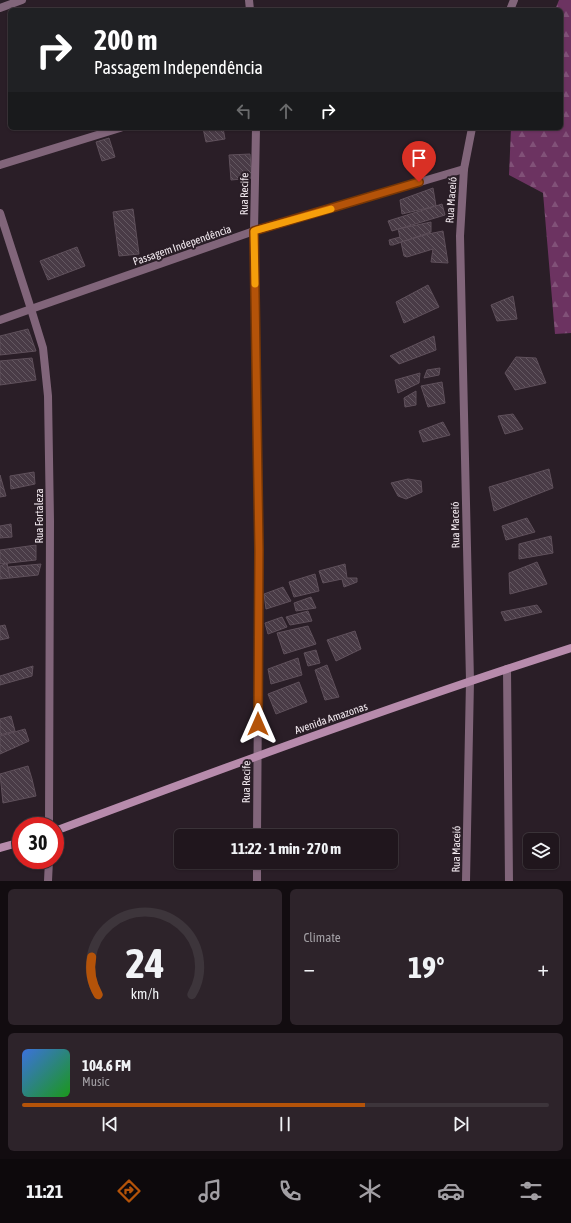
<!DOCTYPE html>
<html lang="en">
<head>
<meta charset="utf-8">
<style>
	body { margin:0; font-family:"Asap Condensed",sans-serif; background:#2d232a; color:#f1f3f6; height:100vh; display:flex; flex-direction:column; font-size:15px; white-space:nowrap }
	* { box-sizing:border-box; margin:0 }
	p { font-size:13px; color:#a29fa4 }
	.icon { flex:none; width:22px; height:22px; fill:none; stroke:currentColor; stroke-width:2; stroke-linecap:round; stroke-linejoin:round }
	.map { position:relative; height:881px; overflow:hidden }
	.side { display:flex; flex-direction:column; gap:8px; padding:8px; background:#120c10; flex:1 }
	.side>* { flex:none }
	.banner { position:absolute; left:8px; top:8px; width:555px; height:122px; border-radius:6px; box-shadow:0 1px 3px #0004,0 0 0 1px #3d353b; background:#202124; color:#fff; overflow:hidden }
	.fabs { position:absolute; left:523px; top:833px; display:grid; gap:8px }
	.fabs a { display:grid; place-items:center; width:36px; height:36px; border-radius:6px; background:#20161d; box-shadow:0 1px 3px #0004,0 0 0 1px #3d353b; font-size:20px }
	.speed { position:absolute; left:12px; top:817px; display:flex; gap:8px; font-size:20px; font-weight:700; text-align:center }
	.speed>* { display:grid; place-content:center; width:52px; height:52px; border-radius:50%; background:#20161d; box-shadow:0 1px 3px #0004,0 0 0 1px #3d353b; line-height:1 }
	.speed .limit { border:6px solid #d22; background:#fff; color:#111 }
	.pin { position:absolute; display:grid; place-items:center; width:34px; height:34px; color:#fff; margin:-41px -17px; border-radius:50% 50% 50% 0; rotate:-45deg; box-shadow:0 0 4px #0007 }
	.pin .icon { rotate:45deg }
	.me { position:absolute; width:44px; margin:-22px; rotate:0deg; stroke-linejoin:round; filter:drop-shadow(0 0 3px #0008) }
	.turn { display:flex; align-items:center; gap:14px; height:84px; padding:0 20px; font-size:18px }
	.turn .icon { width:52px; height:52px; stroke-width:2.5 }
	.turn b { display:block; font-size:28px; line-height:34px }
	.lanes { display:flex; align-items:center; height:38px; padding:0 20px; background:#0003; justify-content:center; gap:20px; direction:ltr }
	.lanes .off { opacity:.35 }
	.big { font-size:30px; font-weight:700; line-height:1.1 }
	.side .card { flex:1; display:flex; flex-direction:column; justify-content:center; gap:6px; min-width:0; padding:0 14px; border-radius:6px; background:#2d232a }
	.side .dial { align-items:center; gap:0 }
	.dial svg { height:104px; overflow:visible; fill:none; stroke:#3d353b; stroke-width:7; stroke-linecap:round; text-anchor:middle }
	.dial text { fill:#f1f3f6; stroke:none }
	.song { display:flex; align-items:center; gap:12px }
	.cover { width:48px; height:48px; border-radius:6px; background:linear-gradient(135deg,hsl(220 70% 55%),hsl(120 70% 35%)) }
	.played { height:4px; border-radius:2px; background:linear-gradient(90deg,#b45309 65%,#3d353b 65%) }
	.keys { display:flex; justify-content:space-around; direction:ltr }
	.heat { display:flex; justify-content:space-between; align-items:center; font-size:22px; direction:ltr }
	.side .tiles { flex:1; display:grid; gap:8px; grid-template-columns:1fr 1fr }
	.card:last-child { grid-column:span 2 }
	.trip { position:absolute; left:174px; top:829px; width:224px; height:40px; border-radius:6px; background:#20161d; box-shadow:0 1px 3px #0004,0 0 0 1px #3d353b; font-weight:700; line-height:40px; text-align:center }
	.tab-bar { display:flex; height:64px; justify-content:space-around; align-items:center; background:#0d090c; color:#a29fa4 }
	.tab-bar .icon { width:28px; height:28px }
	.tab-bar .selected { color:#b45309 }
	.tab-bar b { font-size:18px; color:#f1f3f6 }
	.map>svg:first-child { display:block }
	.forest { fill:url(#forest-firs) }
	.building { fill:url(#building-back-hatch); stroke:#5f505b }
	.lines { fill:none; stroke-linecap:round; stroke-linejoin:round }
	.lane { stroke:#81657a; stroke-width:8 }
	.street { stroke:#81657a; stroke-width:8 }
	.secondary { stroke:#b78bac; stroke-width:8 }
	.route-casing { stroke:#753606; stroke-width:10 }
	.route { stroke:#b45309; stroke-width:7 }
	.slow { stroke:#f59e0b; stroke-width:7 }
	.labels { text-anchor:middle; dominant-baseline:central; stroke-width:4; stroke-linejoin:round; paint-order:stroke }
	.street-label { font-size:11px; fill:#f3eaf0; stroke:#2a1e27 }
</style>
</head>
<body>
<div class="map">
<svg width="571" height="881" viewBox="0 0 571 881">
	<defs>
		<pattern id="forest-firs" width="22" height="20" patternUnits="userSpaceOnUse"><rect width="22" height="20" fill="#6c3361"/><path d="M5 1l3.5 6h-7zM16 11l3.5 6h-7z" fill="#815178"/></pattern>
		<pattern id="building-back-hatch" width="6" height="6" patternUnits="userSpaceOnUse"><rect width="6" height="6" fill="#493b46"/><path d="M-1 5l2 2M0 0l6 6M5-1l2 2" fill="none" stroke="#645861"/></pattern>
	</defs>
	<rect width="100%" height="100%" fill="#2a1e27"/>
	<path class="forest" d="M559,0H571V333L555,334L543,193L509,175L511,128H561V10H555Z"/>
	<g class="building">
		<path d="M203,128H223L225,139L206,142Z"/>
		<path d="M109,138L115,157L102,161L96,142Z"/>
		<path d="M250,154L252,178L231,180L229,155Z"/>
		<path d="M433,188L436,206L402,214L400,200Z"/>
		<path d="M442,204L445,215L392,231L388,221Z"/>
		<path d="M133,209L139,254L119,256L113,212Z"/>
		<path d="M431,222V232L393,245H390L389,240L400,237L398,229Z"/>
		<path d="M443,231L448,263L431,262L433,249L407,257L404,256L401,242L428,234Z"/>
		<path d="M77,247L85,266L48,280L40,261Z"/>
		<path d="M428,285L439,307L404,323L396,302Z"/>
		<path d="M513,296L517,319L497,321L491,305Z"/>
		<path d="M28,329L36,351L0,355V336Z"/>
		<path d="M434,336L436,350L399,364L390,356Z"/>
		<path d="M516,357L536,358L546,383L515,390L505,373Z"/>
		<path d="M32,358L36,380L0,385V361Z"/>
		<path d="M440,368L439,375L424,378L427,370Z"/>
		<path d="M420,373L419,383L398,393L395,380Z"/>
		<path d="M442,382L445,403L428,407L421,386Z"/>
		<path d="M416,391V405L405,407L404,398Z"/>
		<path d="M513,414L523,429L505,434L498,416Z"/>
		<path d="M443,422L450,435L423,442L419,431Z"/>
		<path d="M549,469L553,488L494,511L489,487Z"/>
		<path d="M34,472L35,484L11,489L10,476Z"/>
		<path d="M0,475L6,496L0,497Z"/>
		<path d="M408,479L421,481L422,492L406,499L398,496L391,483Z"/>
		<path d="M527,518L535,532L506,540L502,526Z"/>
		<path d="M11,524L12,537L0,538V526Z"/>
		<path d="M551,536L553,553L519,559V544Z"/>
		<path d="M36,545V560L0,564V550Z"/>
		<path d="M537,562L547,584L510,594L509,573Z"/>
		<path d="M7,563L10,578L0,579V566Z"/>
		<path d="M41,564L38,575L10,578L8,567Z"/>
		<path d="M345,564L347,578H357V582L344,587L342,579L323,583L319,571Z"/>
		<path d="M315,574L319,591L294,597L289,582Z"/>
		<path d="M283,587L291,601L266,609L264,594Z"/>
		<path d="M311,597L316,608L296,611L294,603Z"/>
		<path d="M537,605L542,612L505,621L501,612Z"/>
		<path d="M308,611L312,621L290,625L286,617Z"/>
		<path d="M282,617L287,627L268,634L265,623Z"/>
		<path d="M5,625L9,638L0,640V626Z"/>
		<path d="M308,626L316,644L284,654L277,633Z"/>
		<path d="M355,631L361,649L336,661L327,640Z"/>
		<path d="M316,650L320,663L308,666L304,653Z"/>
		<path d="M298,658L302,675L271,684L268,669Z"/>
		<path d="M327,665L339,697L325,700L315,670Z"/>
		<path d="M33,666L32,676L0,685V676Z"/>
		<path d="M299,682L307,702L276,714L268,694Z"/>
		<path d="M11,716L15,731L0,735V719Z"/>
		<path d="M25,729L29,741L0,754V736Z"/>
		<path d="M28,766L32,779L36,796L3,803L0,774Z"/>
	</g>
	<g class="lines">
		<path class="lane" d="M507,669L509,881"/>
		<g class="street">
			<path d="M249,0L250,10"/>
			<path d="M0,8L22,0"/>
			<path d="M510,10L514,0"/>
			<path d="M256,128L254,231L259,550L257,836"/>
			<path d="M0,165L120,128"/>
			<path d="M0,213L31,309L43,348L48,396L50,521L49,826"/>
			<path d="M0,320L31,309L254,231L464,169"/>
			<path d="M48,881L49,860"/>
			<path d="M257,881V862"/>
			<path d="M466,881L470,681L460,236L464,169L472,128"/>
		</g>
		<g class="secondary">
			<path d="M55,831C226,767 397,704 571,648"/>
			<path d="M0,848L21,842"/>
		</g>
	</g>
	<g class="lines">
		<defs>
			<path id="route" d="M258,724L259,550L254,231L419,182"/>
		</defs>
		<use href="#route" class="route-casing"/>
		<use href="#route" class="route"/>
		<path class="slow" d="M255,284L254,231L331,209"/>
	</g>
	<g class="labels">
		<g class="street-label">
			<text transform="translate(244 194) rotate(-89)">Rua Recife</text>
			<text transform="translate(451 200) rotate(-86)">Rua Maceió</text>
			<text transform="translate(182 245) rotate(-19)">Passagem Independência</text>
			<text transform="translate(39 516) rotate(-90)">Rua Fortaleza</text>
			<text transform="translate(455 525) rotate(-91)">Rua Maceió</text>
			<text transform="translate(331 718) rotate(-19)">Avenida Amazonas</text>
			<text transform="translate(246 782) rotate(-89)">Rua Recife</text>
			<text transform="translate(456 849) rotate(-89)">Rua Maceió</text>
		</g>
	</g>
</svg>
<div class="fabs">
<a><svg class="icon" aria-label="layers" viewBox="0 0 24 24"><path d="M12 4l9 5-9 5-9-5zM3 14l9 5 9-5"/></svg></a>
</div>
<div class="speed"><div class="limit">30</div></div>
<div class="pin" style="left:419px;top:182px;background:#d93025"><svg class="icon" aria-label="arrive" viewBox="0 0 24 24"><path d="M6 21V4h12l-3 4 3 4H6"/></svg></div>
<svg class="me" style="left:258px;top:724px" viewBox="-20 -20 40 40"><path d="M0-17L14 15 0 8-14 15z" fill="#b45309" stroke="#fff" stroke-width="4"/></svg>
<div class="trip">11:22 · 1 min · 270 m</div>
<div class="banner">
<div class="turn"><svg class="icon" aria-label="right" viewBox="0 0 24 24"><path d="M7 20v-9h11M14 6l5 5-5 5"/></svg><div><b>200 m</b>Passagem Independência</div></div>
<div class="lanes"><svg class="icon off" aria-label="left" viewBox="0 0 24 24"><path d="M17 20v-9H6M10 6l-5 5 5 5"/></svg><svg class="icon off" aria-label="ahead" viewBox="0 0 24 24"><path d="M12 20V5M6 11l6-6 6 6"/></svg><svg class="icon" aria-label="right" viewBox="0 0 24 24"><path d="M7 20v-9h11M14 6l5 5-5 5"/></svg></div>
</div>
</div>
<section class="side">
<div class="tiles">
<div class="card dial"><svg viewBox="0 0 100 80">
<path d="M14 69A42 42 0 1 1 86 69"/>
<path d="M14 69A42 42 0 0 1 9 40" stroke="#b45309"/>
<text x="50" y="56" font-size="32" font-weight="700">24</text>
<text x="50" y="72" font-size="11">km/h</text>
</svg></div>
<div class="card"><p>Climate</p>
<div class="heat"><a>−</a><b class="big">19°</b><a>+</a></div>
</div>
<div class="card">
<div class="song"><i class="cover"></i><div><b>104.6 FM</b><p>Music</p></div></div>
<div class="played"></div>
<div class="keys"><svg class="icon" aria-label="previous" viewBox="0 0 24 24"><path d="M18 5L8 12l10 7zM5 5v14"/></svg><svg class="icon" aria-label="pause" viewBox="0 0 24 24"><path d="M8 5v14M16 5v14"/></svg><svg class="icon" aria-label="next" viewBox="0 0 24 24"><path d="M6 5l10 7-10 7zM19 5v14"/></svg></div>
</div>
</div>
</section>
<nav class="tab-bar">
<b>11:21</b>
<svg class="icon selected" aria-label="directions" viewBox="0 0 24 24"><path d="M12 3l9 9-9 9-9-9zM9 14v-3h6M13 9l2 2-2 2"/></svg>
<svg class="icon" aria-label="music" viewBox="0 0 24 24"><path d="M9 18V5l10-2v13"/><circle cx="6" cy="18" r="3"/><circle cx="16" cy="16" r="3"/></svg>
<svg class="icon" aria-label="phone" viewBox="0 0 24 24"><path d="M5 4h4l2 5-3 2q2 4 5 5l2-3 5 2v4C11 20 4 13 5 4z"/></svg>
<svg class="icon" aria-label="climate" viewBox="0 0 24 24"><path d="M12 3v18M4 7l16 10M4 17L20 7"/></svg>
<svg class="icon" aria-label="car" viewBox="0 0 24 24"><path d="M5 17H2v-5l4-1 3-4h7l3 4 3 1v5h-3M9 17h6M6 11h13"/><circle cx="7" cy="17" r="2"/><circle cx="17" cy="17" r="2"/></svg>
<svg class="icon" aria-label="filters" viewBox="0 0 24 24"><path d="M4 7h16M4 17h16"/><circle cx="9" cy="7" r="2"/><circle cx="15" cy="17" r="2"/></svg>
</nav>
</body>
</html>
